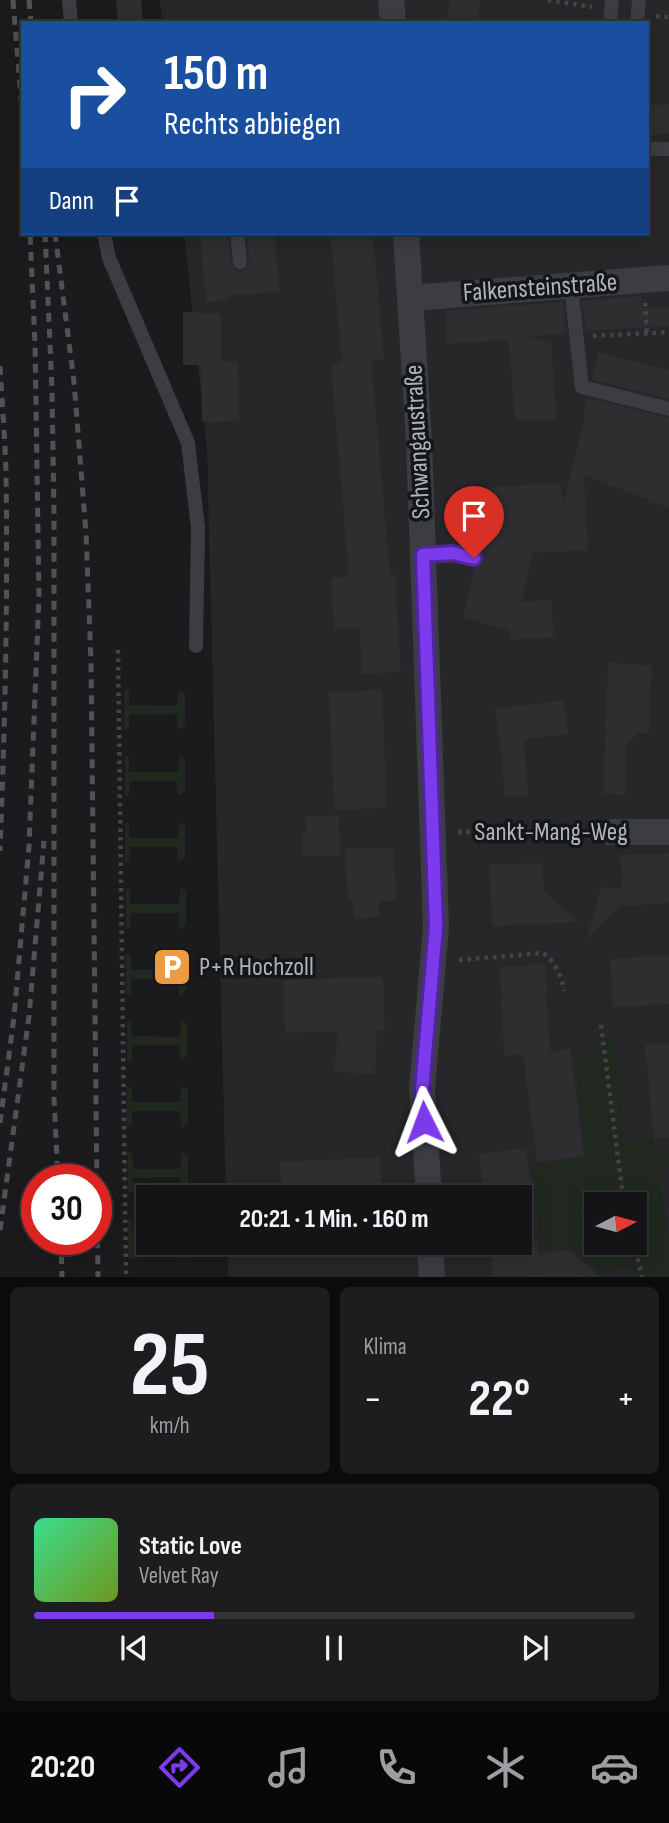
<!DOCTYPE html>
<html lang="de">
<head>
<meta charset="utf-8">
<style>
	body { margin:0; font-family:"Sofia Sans Condensed",sans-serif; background:#1d1d1f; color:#f1f3f6; height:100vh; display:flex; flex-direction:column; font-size:26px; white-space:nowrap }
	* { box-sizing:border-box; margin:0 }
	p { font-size:23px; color:#9d9ea1 }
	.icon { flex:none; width:38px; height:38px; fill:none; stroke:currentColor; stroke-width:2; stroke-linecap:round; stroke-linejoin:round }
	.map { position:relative; height:1277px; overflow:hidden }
	.sheet { display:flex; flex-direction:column; gap:10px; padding:10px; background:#0b0b0c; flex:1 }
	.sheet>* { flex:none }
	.guide { position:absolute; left:21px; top:21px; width:628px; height:214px; border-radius:0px; box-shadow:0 4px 18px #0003,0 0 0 2px #333335; background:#1a4fa0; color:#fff; overflow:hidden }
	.needle { width:46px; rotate:84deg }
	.tools { position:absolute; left:584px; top:1192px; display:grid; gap:14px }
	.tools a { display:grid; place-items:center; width:63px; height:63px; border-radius:0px; background:#141416; box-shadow:0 4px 18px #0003,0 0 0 2px #333335; font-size:35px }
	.speed { position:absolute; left:21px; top:1164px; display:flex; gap:14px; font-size:35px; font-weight:700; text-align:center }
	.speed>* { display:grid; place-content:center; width:91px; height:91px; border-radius:50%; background:#141416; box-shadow:0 4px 18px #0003,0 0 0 2px #333335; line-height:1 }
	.speed .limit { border:10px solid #d22; background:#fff; color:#111 }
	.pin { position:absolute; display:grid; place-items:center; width:60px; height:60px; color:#fff; margin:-72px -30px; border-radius:50% 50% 50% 0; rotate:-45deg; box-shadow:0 0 7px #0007 }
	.pin .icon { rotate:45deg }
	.me { position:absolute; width:77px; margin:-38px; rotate:357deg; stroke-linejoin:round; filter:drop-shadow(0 0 5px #0008) }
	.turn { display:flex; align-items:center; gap:24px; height:147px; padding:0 28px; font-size:32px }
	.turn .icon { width:91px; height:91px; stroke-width:2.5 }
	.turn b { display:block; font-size:49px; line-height:60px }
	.then { display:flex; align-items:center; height:66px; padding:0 28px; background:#0003; gap:14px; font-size:26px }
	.big { font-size:52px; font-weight:700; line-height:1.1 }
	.sheet .tile { flex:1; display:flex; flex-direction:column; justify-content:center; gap:10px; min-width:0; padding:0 24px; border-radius:10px; background:#1d1d1f }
	.sheet .dial { align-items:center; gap:0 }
	.dial b { font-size:91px; line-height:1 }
	.song { display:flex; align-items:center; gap:21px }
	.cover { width:84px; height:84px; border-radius:10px; background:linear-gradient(135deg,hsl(150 70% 55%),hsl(80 70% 35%)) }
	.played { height:7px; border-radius:4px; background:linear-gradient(90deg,#7c3aed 30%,#333335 30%) }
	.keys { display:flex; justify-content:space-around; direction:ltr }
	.heat { display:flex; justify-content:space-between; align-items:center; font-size:38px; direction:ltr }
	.sheet .tiles { flex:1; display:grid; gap:10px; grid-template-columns:1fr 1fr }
	.tile:last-child { grid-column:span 2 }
	.trip { position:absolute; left:136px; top:1185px; width:396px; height:70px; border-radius:0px; background:#141416; box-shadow:0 4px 18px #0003,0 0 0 2px #333335; font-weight:700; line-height:70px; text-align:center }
	.tabs { display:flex; height:112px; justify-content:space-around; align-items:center; background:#080809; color:#9d9ea1 }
	.tabs .icon { width:49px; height:49px }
	.tabs .current { color:#7c3aed }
	.tabs b { font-size:32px; color:#f1f3f6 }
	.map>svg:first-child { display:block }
	.built { fill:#27272a; fill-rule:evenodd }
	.green { fill:#202820; fill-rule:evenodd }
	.building { fill:#2e2e31 }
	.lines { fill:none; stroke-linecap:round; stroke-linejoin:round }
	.path { stroke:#424549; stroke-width:4.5; stroke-dasharray:3.5 5; stroke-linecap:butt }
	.lane { stroke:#3c3d42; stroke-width:14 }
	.street { stroke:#3c3d42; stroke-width:26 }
	.rail { stroke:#4f5257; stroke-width:5; stroke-dasharray:9 7; stroke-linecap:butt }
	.route-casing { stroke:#51269a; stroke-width:18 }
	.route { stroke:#7c3aed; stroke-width:12 }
	.labels { text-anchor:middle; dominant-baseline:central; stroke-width:7; stroke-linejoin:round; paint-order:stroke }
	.street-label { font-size:26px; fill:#aeb4bc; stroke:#151618 }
	.poi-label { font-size:26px; fill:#aeb4bc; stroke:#151618; text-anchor:start }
</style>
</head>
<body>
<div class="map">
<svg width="669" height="1277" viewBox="0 0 669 1277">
	<rect width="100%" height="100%" fill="#1b1b1d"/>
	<path class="built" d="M160,0H669V1277H228L227,1243L520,1242V1197H226L207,450L184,233H648V23H162ZM597,1204H635V1242H597Z"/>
	<g class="green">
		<path d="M124,689L129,690V705L177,706L178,689L185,693V725L178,730L177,714L129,715V729L124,730Z"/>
		<path d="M125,755L129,757V772H178L179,756L185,759V792L178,796L177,781H130L129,796H125Z"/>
		<path d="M125,822L129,823V838H178L179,822L185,825V858L178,863L177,847H130L129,862H125Z"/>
		<path d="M126,888L130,889V904H179L180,888L186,891V924L181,929H179L178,913H131L130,928L126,929Z"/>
		<path d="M126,954L131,955V970H179L180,954L186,958V990L182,995H179V979H131V994L126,995Z"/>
		<path d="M127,1020L131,1021L132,1036L180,1037L181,1020L187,1024V1056L180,1061L179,1045H132V1060L127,1061Z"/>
		<path d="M614,1035L626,1140L653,1138L656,1154L669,1153V1166L659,1168L669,1245V1277H634L632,1268L600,1272L570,1248L542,1251L531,1165L586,1159L575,1063ZM635,1204V1242H597V1204Z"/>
		<path d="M127,1086L132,1087V1102H180L181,1086L188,1089V1122L183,1127H181L180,1111H132V1126L127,1127Z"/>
		<path d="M128,1152L132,1153L133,1169H181V1152L188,1156V1188L184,1193H181L180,1177L133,1178V1192L128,1193Z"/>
		<path d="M128,1218L133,1220V1235H149V1242L189,1243V1255L184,1259H181V1243L133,1244V1258L128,1259Z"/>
	</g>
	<g class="building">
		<path d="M116,0H141L143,23H118Z"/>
		<path d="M450,0H481L477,23H445Z"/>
		<path d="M669,104V133L648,135V106Z"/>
		<path d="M200,233H228L231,264L235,270L240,272L245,270L249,265L247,233H275L279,292L230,295V300L206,302Z"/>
		<path d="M330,233H373L384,360L371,361L390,575L395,574L401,672L362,674L360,628L334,629L331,578L349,577L331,364L342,363Z"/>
		<path d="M641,296L642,308L669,307V326L586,331L582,301Z"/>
		<path d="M563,302L566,333L529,337L551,342L557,419L515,421L509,340L447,344L445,311Z"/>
		<path d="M183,312L221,314V362L238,363L239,421L202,422L201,365H183Z"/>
		<path d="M598,353L669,370V399L592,380Z"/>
		<path d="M587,398L669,418V508L584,475L588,550L532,553L522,602L551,600L554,637L511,640L510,630L463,618L475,567L481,565L483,559L481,551L476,549L477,542L474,488L561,483L563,506L585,417H583Z"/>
		<path d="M608,662L652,666L649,733H637L627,744L625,795L603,794Z"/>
		<path d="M382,690L387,808L334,810L329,692Z"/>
		<path d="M564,700L568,734L524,739L528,795L505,797L500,742H499L495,709Z"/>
		<path d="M339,816L340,855L302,856V835L306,831V817Z"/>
		<path d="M394,848L396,901H379V917L354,918L353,901H348L345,849Z"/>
		<path d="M669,853V903L623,906V902L587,939L601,887L622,889L620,855Z"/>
		<path d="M542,863L544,891L579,922L492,926L489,865Z"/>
		<path d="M669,955V1004L613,1007L610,959Z"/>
		<path d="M545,964L550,1052L570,1048L584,1156L537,1162L523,1054L504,1056L500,967Z"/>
		<path d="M383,977L385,1030H377L375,1075L334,1071L338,1031L285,1033L283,980Z"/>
		<path d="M669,1043V1138L654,1139L645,1045Z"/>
		<path d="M526,1148L532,1197H484L479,1154Z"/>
		<path d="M380,1157L382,1197H282L280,1162Z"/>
		<path d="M489,1242H538L539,1255L568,1250L601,1277H493Z"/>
	</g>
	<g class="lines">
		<g class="path">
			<path d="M548,0L592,7"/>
			<path d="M656,16L669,17"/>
			<path d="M645,303L647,333"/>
			<path d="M593,336L669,332"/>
			<path d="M118,650L126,1277"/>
			<path d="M458,832L585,829"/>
			<path d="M459,960L543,953C554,960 563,978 564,991"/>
			<path d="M601,1025L624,1204"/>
			<path d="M634,1242L642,1277"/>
		</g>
		<g class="lane">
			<path d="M69,0L71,23"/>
			<path d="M610,23L612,0"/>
			<path d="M637,23L639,0"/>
			<path d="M648,149H669"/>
			<path d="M104,233L109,258L188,443L198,528L196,646"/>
			<path d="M237,233L240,262"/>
			<path d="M571,286L582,387L669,409"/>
			<path d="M423,555L452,553L474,558"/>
		</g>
		<g class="street">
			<path d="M391,0L393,23"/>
			<path d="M406,233L419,441L436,927L422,1089L429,1197"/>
			<path d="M411,298L669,278"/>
			<path d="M610,832H669"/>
			<path d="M430,1242L432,1277"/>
		</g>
		<g class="rail">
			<path d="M13,0L23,122"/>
			<path d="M29,0L31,23"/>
			<path d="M45,233L52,389L54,514V1097L58,1180"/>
			<path d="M55,233L74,382L86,533L91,661L98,1277"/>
			<path d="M0,366C2,402 5,437 6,473C8,599 5,725 0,851"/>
			<path d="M0,1123L14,1017L29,846L39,595L35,344L30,233"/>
			<path d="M0,1230L29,1016L44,841"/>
			<path d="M61,1239L62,1277"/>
		</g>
	</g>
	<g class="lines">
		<defs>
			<path id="route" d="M424,1122L422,1089L436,927L423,555L452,553L474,558"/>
		</defs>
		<use href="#route" class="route-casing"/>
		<use href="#route" class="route"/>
	</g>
	<defs>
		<symbol id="parking-square" viewBox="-11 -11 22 22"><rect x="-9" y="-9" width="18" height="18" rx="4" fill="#ec9b43" stroke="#151618"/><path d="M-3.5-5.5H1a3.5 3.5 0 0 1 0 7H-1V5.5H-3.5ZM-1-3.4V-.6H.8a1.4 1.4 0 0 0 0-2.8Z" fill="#fff"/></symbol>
	</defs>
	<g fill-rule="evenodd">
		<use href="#parking-square" x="150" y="945" width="44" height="44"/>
	</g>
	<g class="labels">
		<g class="street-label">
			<text transform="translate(540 288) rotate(-4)">Falkensteinstraße</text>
			<text transform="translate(418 442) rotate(-93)">Schwangaustraße</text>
			<text x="551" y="832">Sankt-Mang-Weg</text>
		</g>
		<g class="poi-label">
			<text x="199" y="967">P+R Hochzoll</text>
		</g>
	</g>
</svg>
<div class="tools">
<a><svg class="needle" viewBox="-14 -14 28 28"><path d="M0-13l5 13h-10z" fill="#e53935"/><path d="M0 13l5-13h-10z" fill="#9d9ea1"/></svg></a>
</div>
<div class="speed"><div class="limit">30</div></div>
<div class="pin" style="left:474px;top:558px;background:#d93025"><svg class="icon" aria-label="arrive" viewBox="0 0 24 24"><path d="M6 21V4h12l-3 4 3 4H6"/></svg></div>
<svg class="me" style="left:424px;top:1122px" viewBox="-20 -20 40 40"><path d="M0-17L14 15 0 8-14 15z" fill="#7c3aed" stroke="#fff" stroke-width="4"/></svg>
<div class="trip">20:21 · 1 Min. · 160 m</div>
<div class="guide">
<div class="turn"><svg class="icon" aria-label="right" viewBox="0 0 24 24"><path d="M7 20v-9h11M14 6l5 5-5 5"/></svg><div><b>150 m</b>Rechts abbiegen</div></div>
<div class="then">Dann<svg class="icon" aria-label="arrive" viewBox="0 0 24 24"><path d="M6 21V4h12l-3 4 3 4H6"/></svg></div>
</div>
</div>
<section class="sheet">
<div class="tiles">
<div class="tile dial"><b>25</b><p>km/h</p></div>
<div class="tile"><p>Klima</p>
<div class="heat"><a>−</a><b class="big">22°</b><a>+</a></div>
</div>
<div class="tile">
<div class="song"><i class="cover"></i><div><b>Static Love</b><p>Velvet Ray</p></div></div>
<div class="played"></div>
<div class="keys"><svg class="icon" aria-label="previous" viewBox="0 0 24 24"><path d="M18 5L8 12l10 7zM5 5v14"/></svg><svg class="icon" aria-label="pause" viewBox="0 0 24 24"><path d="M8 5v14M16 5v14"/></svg><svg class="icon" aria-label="next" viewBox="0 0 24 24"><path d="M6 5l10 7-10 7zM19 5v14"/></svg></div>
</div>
</div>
</section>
<nav class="tabs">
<b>20:20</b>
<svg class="icon current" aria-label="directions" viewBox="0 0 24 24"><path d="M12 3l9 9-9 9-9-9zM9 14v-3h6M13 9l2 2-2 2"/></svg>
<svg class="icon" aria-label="music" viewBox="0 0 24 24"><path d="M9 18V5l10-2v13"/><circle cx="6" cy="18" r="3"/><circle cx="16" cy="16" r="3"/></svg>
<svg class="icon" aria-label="phone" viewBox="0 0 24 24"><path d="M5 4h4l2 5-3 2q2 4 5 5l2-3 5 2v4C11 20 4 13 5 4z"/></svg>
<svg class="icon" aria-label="climate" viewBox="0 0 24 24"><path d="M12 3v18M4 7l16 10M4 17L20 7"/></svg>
<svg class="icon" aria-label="car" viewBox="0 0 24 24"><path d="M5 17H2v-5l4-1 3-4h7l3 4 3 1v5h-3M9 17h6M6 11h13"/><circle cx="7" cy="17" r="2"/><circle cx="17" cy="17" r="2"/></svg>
</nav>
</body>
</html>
